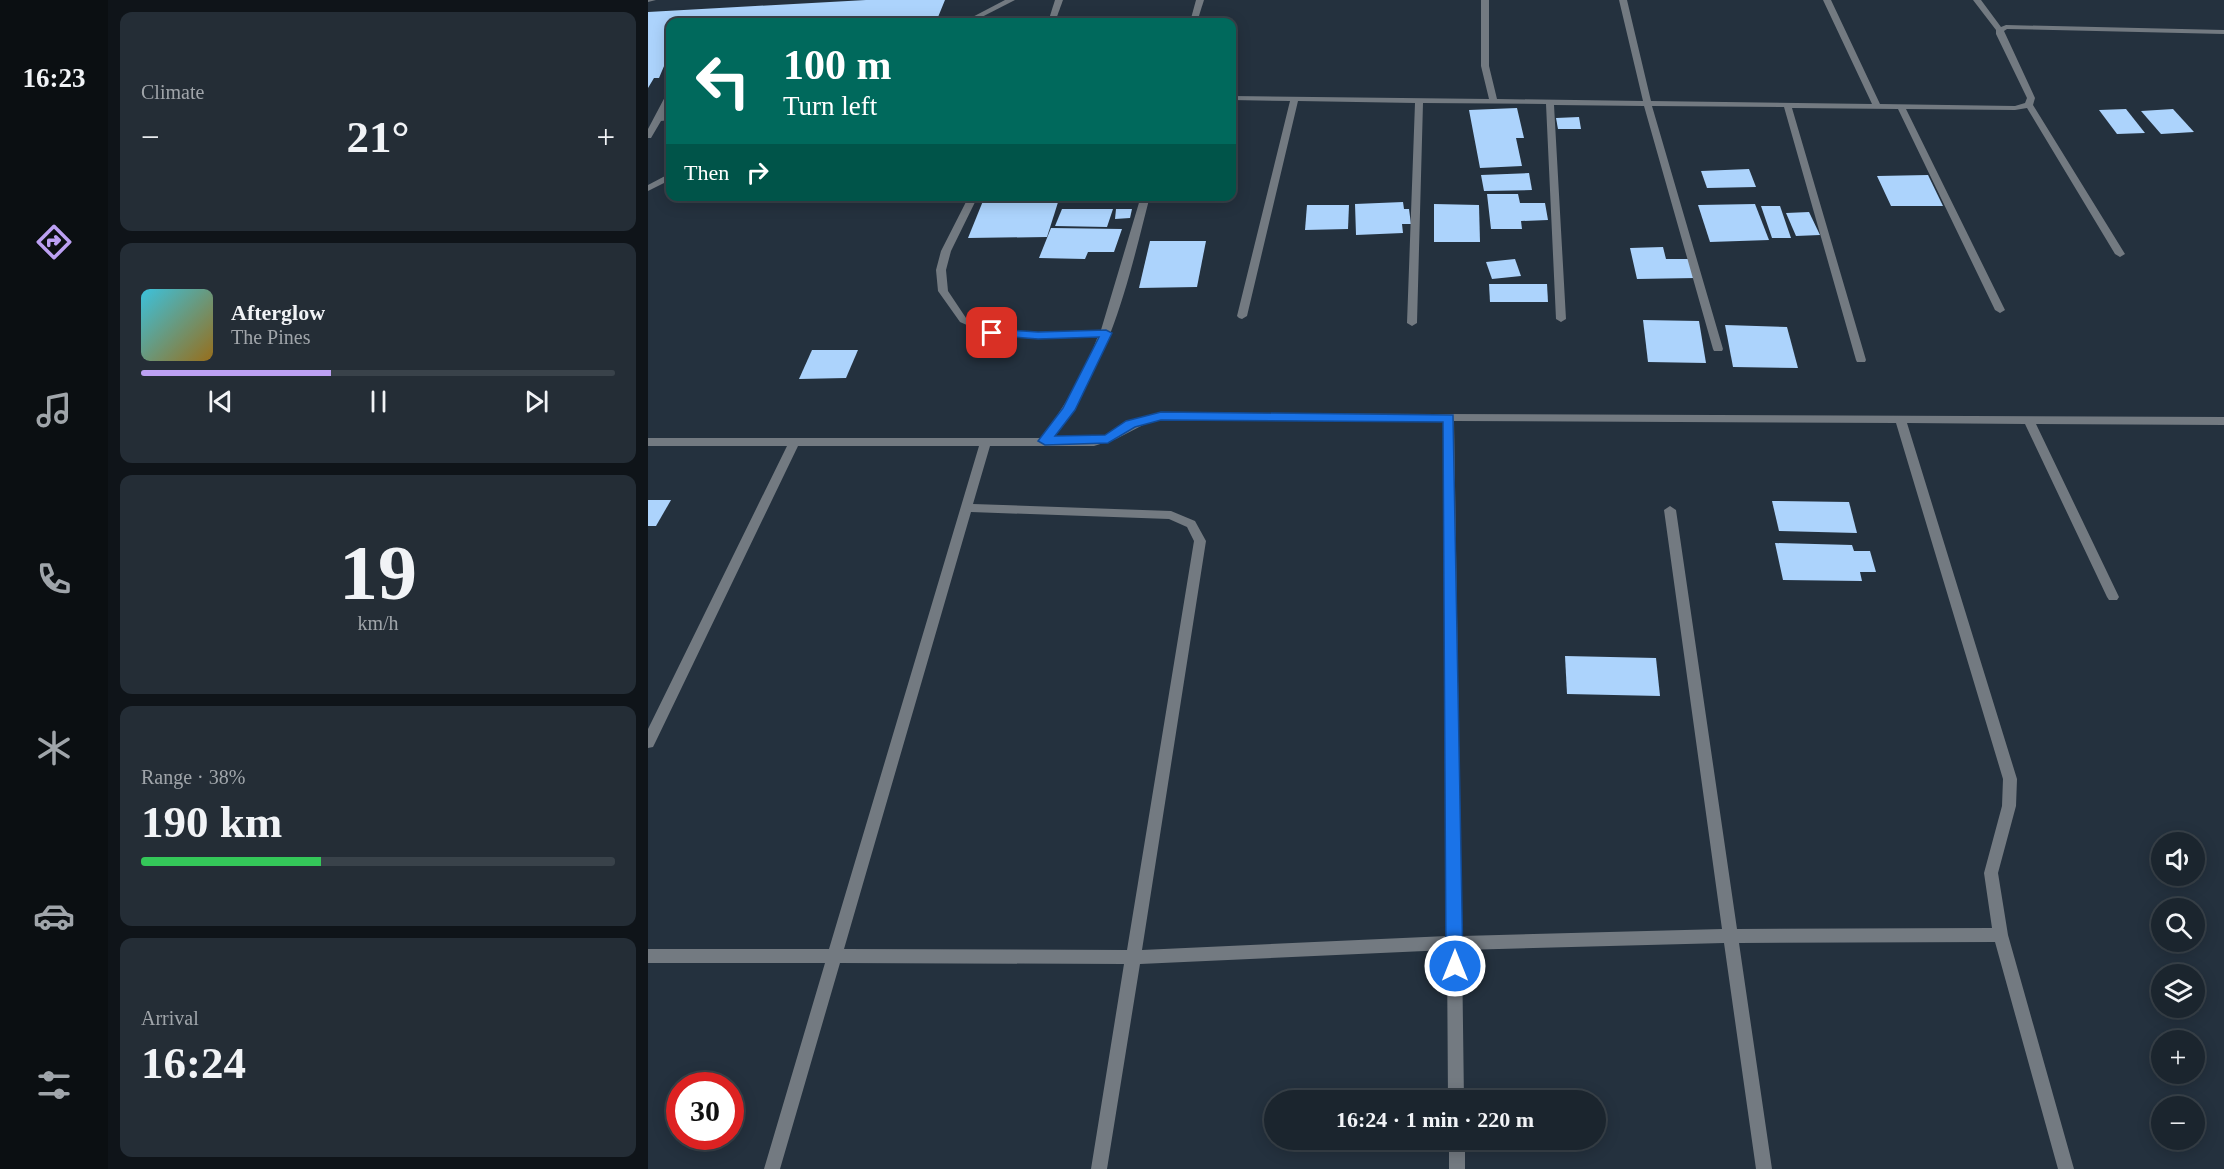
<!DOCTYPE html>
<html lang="en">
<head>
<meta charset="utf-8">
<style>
	body { margin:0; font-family:Georgia,serif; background:#242d36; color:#f1f3f6; height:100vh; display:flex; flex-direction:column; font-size:22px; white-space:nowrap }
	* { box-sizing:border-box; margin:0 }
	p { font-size:20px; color:#a0a5aa }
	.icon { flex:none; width:33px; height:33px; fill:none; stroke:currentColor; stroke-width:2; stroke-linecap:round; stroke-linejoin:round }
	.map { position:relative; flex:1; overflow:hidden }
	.details { display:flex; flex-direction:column; gap:12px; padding:12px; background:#0f1419; width:540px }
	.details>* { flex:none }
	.top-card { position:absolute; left:18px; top:18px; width:570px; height:183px; border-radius:12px; box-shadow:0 3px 15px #0003,0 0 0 2px #39424a; background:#00695c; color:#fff; overflow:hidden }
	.tools { position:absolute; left:1503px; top:832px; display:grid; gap:12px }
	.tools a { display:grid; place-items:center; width:54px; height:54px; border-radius:50%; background:#1b252e; box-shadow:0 3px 15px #0003,0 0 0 2px #39424a; font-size:30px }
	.speed { position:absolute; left:18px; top:1072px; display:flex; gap:12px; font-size:30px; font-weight:700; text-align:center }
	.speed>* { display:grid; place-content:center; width:78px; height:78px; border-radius:50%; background:#1b252e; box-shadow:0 3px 15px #0003,0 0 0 2px #39424a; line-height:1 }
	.speed .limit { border:9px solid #d22; background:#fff; color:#111 }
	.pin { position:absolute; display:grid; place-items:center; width:51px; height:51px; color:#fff; margin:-26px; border-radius:12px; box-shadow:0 3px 9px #0006 }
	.me { position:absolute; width:66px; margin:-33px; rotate:0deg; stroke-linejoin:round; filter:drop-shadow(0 0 4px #0008) }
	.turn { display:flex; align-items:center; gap:21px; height:126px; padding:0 18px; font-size:27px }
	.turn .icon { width:78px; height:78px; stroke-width:2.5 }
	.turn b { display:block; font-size:42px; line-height:51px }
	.then { display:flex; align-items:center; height:57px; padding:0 18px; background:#0003; gap:12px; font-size:22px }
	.big { font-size:45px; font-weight:800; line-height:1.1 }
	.details .widget { flex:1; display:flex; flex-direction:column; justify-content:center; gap:9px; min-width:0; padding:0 21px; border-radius:12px; background:#242d36 }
	.details .dial { align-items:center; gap:0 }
	.dial b { font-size:78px; line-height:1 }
	.song { display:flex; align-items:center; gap:18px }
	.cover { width:72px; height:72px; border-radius:9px; background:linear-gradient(135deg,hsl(190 70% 55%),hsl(40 70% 35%)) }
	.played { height:6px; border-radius:3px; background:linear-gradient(90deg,#bca0f2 40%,#39424a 40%) }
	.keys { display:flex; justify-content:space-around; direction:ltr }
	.heat { display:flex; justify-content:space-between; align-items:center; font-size:33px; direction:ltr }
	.charge { height:9px; border-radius:4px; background:linear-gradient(90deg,#34c759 38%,#39424a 0) }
	.trip { position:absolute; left:616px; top:1090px; width:342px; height:60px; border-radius:30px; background:#1b252e; box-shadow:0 3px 15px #0003,0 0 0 2px #39424a; font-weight:800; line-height:60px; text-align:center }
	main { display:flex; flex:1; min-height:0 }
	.tabs { display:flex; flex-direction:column; width:108px; justify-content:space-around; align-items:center; background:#0b0f12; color:#a0a5aa }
	.tabs .icon { width:42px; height:42px }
	.tabs .selected { color:#bca0f2 }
	.tabs b { font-size:27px; color:#f1f3f6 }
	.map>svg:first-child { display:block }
	.building { fill:#acd3fc }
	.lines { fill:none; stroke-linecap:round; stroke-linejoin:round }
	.service { fill:#737a81; fill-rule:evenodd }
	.minor { fill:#737a81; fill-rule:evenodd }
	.route { fill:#1a73e8; stroke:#114b97; stroke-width:1.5 }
</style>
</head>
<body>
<main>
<nav class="tabs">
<b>16:23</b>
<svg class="icon selected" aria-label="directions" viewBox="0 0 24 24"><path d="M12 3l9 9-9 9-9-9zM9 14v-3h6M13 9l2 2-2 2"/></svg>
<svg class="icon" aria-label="music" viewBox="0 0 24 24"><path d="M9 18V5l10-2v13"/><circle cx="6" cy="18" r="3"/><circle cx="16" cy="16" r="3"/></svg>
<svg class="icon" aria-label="phone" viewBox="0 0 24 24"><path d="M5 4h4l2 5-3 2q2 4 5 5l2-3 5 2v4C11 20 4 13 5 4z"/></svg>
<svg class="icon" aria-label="climate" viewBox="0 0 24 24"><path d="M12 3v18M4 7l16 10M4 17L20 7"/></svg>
<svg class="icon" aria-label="car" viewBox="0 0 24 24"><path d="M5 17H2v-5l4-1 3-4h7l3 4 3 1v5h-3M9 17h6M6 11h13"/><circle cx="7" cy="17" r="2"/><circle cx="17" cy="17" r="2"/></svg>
<svg class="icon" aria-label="filters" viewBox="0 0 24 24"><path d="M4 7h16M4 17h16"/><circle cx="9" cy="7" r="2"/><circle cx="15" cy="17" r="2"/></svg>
</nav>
<section class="details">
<div class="widget"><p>Climate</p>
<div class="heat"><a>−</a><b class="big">21°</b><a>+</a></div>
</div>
<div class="widget">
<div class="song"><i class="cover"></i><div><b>Afterglow</b><p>The Pines</p></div></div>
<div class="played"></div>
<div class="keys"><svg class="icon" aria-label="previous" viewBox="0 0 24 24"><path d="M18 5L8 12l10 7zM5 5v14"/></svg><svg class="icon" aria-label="pause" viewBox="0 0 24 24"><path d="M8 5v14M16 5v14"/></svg><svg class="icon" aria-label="next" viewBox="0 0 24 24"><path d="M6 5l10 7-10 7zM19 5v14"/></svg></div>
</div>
<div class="widget dial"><b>19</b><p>km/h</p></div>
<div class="widget"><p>Range · 38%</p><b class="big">190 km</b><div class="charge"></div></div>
<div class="widget"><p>Arrival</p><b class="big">16:24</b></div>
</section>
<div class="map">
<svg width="1576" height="1169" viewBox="0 0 1576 1169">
	<rect width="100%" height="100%" fill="#24313e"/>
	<g class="building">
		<path d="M218,0H297L288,22H22V58L19,59L11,78H6L0,88V12Z"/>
		<path d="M869,108L876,138H868L874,166L832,168L821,110Z"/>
		<path d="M1478,109L1497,133L1469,134L1451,110Z"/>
		<path d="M1525,109L1546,132L1513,134L1493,111Z"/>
		<path d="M931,117L933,129H910L908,118Z"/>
		<path d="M1101,169L1108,187L1059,188L1053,171Z"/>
		<path d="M881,173L884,190L836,191L833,175Z"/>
		<path d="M1280,175L1295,206H1243L1229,176Z"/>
		<path d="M839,194H870L872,203H897L900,220L873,221L874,229H843Z"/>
		<path d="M244,196H268L265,201H242Z"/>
		<path d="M337,196H412L399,237L320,238Z"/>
		<path d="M755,202L756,209H761L763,224H754L755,233L708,235L707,204Z"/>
		<path d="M786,204L831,205L832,242H786Z"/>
		<path d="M1107,204L1121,240L1062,242L1050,205Z"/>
		<path d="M659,205H701L700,229L657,230Z"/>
		<path d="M1113,206H1132L1143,238H1124Z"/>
		<path d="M414,209H465L459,227L407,226Z"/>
		<path d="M468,209H484L482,218L467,219Z"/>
		<path d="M1161,212L1172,235L1148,236L1138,213Z"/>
		<path d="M403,228L474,229L466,252H440L437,259L391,258Z"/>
		<path d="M502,241H558L549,287L491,288Z"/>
		<path d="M1015,247L1018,259H1043L1048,278L989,279L982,248Z"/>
		<path d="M867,259L873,276L844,279L838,262Z"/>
		<path d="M841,284H899L900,302H842Z"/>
		<path d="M995,320L1051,321L1058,363L1000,362Z"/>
		<path d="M1077,325L1139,327L1150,368L1085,367Z"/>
		<path d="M164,350H210L198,378L151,379Z"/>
		<path d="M0,500H23L8,526H0Z"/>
		<path d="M1124,501L1201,502L1209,533L1131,531Z"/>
		<path d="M1127,543L1204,545L1206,551H1222L1228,572H1212L1214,581L1135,580Z"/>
		<path d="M917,656L1008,658L1012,696L919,694Z"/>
	</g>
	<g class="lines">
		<path class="service" d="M0,0H8L0,2Z"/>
		<g class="minor">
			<path d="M357,0H367L324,22H315Z"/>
			<path d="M407,0H415L407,22H400Z"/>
			<path d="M548,0H556L549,22H542Z"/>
			<path d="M833,0H841V66L849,99L995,101L971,0H979L1003,101L1224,104L1175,0H1183L1232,104L1367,106L1377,103L1379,98L1348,34V30L1325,0H1333L1353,27L1358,25L1576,30V34L1359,29L1356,31L1387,98L1385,105L1477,254L1472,257L1467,254L1379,108L1367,110L1258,109L1357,310L1352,313L1347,310L1250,109L1144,108L1218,360L1217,362H1209L1208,360L1136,107L1004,106L1075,349L1074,351H1066L1065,349L996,106L906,105L918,319L913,322L908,319L898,104L775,103L769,323L764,326L759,323L767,103L650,101L599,316L594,319L591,318L589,316L642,101L584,100V96L841,99L833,66Z"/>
			<path d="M19,93H22V102L16,116H22V120L13,121L3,138H0V129Z"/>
			<path d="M19,175H22V180L0,191V185Z"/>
			<path d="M321,196H330L303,251L298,270L300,291L318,318L346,330L390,332L453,330L493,196H502C490,242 479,291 462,334C448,371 428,406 405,438C419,438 438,441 452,437C474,431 489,418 513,413L1576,417V425L1388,424L1471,597L1469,600H1461L1459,597L1377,424L1259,423L1369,779L1368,806L1350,873L1360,935L1426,1169H1410L1347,942L1091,943L1124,1169H1108L1076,943L814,950L816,1101H800L799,950L492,964L459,1169H443L476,964L192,963L132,1169H116L177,963H0V949H181L331,446H150L7,743L5,747L0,748V729L139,446H0V438H393C417,406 436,374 450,336L390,338L344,336L312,322L290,291L288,270L293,251ZM513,419L796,421L799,936L494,950L558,541L547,521L523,511L325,504L342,446H446L468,439L497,424ZM806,421L1248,423L1355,779L1354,806L1336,873L1344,928L1089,929L1028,510L1022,506L1016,510L1074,929L814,936ZM323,512L521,519L539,527L546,541L479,950L196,949Z"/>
			<rect x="801" y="1140" width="16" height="29"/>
		</g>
	</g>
	<path class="route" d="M344,329L390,332L458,330L464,333L427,410L407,436L457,435L478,421L513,412L805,415L815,966L813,971L807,974L801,971L798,966L795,422L513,420L487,427L460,443L397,445L390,441L415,408L451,337L390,339L340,335L338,333Z"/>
</svg>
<div class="tools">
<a><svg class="icon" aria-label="sound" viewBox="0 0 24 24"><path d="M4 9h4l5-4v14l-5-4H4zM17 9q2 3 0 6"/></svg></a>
<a><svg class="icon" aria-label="search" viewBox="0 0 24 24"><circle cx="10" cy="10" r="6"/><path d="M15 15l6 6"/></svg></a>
<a><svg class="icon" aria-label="layers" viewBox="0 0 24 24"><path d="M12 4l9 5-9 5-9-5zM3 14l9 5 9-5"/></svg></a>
<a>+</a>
<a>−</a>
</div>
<div class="speed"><div class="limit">30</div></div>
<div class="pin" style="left:344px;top:333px;background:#d93025"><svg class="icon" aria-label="arrive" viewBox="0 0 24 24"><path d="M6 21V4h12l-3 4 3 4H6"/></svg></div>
<svg class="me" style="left:807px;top:966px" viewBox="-20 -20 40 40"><circle r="17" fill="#1a73e8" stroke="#fff" stroke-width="3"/><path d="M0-11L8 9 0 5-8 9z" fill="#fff"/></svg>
<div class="trip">16:24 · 1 min · 220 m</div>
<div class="top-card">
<div class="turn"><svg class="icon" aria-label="left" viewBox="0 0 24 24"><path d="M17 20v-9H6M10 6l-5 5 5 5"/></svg><div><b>100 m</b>Turn left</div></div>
<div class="then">Then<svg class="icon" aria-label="right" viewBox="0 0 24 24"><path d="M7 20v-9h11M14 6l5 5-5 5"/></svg></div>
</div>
</div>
</main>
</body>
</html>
